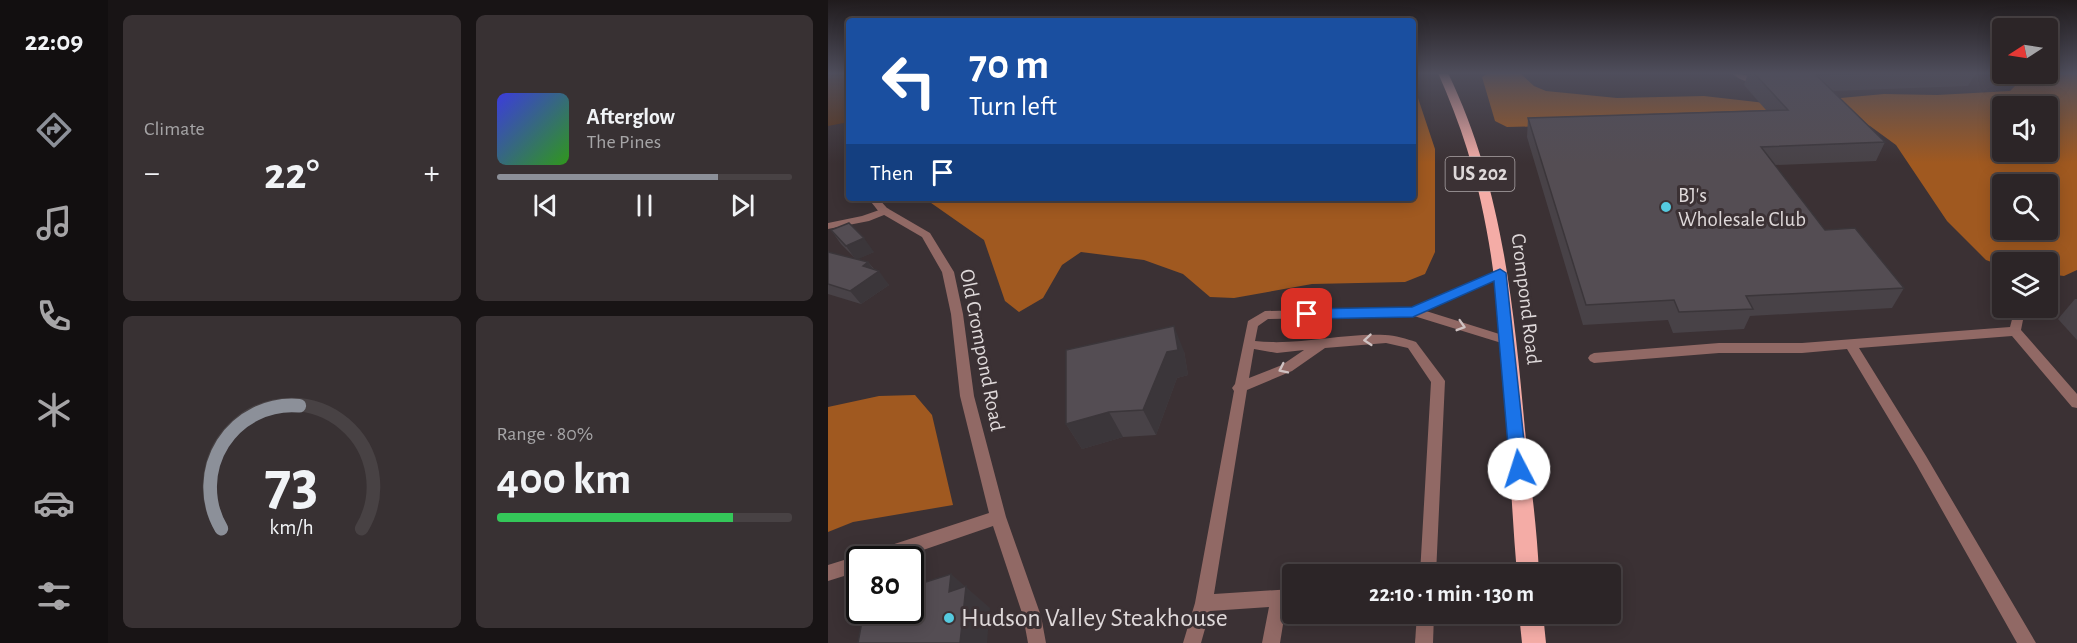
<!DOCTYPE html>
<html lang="en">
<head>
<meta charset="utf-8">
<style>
	body { margin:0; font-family:"Alegreya Sans",sans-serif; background:#383133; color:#f1f3f6; height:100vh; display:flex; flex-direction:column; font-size:22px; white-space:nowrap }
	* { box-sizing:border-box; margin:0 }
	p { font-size:20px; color:#a6a5a7 }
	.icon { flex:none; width:33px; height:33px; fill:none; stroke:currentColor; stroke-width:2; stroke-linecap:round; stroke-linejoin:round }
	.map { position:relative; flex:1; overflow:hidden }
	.panel { display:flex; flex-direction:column; gap:15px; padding:15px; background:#181415; width:720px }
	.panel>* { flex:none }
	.top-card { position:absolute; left:18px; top:18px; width:570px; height:183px; border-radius:6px; box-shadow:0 3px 15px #0003,0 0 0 2px #484244; background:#1a4fa0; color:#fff; overflow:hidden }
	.needle { width:39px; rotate:258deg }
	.tools { position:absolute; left:1164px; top:18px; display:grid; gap:12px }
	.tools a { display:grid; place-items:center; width:66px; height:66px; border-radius:6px; background:#2c2527; box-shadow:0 3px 15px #0003,0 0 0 2px #484244; font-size:30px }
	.speed { position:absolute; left:18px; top:546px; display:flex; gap:12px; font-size:30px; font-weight:700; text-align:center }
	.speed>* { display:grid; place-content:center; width:78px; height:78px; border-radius:50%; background:#2c2527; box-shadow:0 3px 15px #0003,0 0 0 2px #484244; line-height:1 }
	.speed .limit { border:3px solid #111; border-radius:9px; background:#fff; color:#111 }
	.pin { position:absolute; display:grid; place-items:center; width:51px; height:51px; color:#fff; margin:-26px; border-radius:12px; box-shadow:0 3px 9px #0006 }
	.me { position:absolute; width:66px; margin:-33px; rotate:355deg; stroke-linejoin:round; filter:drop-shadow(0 0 4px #0008) }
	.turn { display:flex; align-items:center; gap:21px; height:126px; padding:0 24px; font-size:27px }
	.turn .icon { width:78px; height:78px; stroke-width:2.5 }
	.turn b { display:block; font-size:42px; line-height:51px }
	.then { display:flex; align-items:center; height:57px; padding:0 24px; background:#0003; gap:12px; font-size:22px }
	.big { font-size:45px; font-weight:600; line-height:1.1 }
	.panel .tile { flex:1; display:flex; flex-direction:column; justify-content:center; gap:9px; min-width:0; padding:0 21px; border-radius:9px; background:#383133 }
	.panel .dial { align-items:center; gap:0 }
	.dial svg { height:156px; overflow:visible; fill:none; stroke:#484244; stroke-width:7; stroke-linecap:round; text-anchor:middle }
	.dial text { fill:#f1f3f6; stroke:none }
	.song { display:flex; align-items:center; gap:18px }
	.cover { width:72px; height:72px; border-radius:9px; background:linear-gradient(135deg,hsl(240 70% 55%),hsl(110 70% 35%)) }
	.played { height:6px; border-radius:3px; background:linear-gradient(90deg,#8c9099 75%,#484244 75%) }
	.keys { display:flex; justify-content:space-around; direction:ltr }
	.heat { display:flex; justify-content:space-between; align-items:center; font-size:33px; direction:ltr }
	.charge { height:9px; border-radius:4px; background:linear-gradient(90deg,#34c759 80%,#484244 0) }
	.panel .tiles { flex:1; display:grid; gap:15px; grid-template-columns:repeat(2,1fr) }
	.trip { position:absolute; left:454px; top:564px; width:339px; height:60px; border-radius:6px; background:#2c2527; box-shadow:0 3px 15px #0003,0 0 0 2px #484244; font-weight:600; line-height:60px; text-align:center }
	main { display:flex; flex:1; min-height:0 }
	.tab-bar { display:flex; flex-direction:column; width:108px; justify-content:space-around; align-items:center; background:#120f10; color:#a6a5a7 }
	.tab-bar .icon { width:42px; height:42px }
	.tab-bar .active { color:#8c9099 }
	.tab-bar b { font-size:27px; color:#f1f3f6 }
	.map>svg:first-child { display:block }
	.green { fill:#5c3417 }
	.forest { fill:#a05920; fill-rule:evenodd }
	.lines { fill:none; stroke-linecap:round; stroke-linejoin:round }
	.service { fill:#916965; fill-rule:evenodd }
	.minor { fill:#916965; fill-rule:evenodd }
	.trunk { fill:#f4aca6; fill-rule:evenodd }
	.wall { fill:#484247 }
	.shaded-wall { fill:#3b363a }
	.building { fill:#544d53; stroke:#3b363a; stroke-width:1.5 }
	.oneway { stroke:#cfc2c2 }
	.route { fill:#1a73e8; stroke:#114b97; stroke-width:1.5 }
	.poi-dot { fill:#55cadf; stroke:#3b3134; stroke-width:2 }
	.labels { text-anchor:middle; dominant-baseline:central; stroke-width:6; stroke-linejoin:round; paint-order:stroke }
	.shield { fill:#3b3134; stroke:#ada6a8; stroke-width:1.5 }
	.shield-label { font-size:20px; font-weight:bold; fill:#ded8d9 }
	.poi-label { font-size:21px; fill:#ded8d9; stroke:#3b3134; text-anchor:start }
	.street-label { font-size:21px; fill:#ded8d9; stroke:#3b3134 }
	.near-poi-label { font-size:26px; fill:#ded8d9; stroke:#3b3134; text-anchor:start }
</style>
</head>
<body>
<main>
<nav class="tab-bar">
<b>22:09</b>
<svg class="icon active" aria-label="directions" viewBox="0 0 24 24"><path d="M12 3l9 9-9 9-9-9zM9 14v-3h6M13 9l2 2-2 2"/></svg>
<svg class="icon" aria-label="music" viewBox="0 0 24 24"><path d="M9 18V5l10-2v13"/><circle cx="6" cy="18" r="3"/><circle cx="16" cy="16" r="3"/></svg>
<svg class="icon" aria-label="phone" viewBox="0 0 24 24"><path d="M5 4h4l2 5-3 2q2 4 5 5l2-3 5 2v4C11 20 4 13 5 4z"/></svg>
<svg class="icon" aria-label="climate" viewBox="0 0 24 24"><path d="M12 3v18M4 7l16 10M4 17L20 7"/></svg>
<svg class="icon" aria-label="car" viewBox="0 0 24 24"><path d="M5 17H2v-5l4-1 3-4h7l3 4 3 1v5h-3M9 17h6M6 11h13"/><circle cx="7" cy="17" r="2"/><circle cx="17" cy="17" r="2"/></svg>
<svg class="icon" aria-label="filters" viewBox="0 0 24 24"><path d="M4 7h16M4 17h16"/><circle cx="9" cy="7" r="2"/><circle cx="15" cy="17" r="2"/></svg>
</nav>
<section class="panel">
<div class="tiles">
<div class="tile"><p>Climate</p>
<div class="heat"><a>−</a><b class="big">22°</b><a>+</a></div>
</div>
<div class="tile">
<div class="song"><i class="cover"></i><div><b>Afterglow</b><p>The Pines</p></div></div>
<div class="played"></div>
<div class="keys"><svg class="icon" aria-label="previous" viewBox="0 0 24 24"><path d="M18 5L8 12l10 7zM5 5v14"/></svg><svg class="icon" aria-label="pause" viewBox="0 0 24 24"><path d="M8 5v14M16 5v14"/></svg><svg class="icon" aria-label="next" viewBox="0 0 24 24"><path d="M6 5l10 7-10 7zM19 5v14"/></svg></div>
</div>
<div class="tile dial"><svg viewBox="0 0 100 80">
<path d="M14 69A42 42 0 1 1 86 69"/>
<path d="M14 69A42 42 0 0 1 54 6" stroke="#8c9099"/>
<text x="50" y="56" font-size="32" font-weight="700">73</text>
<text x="50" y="72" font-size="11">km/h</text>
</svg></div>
<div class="tile"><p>Range · 80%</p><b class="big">400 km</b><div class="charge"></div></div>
</div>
</section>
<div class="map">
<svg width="1249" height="643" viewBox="0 0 1249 643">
	<rect width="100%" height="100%" fill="#3b3134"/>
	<path class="green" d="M0,73H21V122L0,126Z"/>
	<g class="forest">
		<path d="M661,73H692L706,86L718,91L789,98L876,96L946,104L1056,94L1109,95L1182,91L1187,86L1175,74H1249V270L1236,276L1220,274V262H1174V266L1158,260L1119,221L1068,145L1042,126L1011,114L821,124L679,127L667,121L654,77ZM1174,106H1220V152H1174ZM1174,184H1220V230H1174Z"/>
		<path d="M585,83L607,149V252L597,274L577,282L484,284L406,298L382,297L355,274L316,260L253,252L234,265L215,298L191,312L177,301L156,240L96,198H585Z"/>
		<path d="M87,395L104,415L125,505L25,522L0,532V407L51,396Z"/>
	</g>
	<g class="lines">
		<g class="service">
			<path d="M903,73C909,73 930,77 935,80C924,86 912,80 903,73Z"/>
			<path d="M57,208L61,209V213L41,221L0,229V223L34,216Z"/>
			<path d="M672,269L678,273L676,276L598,311L684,338L686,341L684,344L680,345L586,316L440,319L430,326L427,341C471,346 513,333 557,335C567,335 579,339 588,342L615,378L617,381L608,574H592L603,382L580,348L558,343L497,348L464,371L419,390L386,594L465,589V605L458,606L452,643H434L441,607L382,611L373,643H355L367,603L406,391L404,388L407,384L420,321L437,311L584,308ZM426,349L449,353L476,350L454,365L421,378Z"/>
			<path d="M1187,308H1195L1197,310L1193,330L1249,394V408L1244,407L1184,336L1031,348L1098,456L1208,643H1189L1088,464L1019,349L974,353H891L766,363L762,361L760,358L762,355L766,353L891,343H974L1182,327Z"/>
			<path d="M589,614H606L605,643H587Z"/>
		</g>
		<path class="minor" d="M40,198H50L59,208L102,233L126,272L135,314L146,396L178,517L213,616L218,643H200L195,616L165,526L66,560H32V571L0,581V565L32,555L35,557L42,552L161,513L132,396L123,314L114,272L94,237L51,212Z"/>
		<g class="trunk">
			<path d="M610,73H620C674,185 686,307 697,430C702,478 709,526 711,574H689C677,436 680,282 639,149C631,123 621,98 610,73Z"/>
			<path d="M691,614H715L718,643H694Z"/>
		</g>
	</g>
	<g class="wall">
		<path d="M920,73H1148L1140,86L1005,91L1057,142L1048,161L947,165L997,230L1076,288L1064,308L922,316L916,329L845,333L840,320L755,325L699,137L700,118L938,110L916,85Z"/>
		<path d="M3,230L46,252L29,259L40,262L46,269L61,285L33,304L0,294V252L28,259L13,244Z"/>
		<path d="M1247,299H1249V340L1230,319Z"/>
		<path d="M356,351L360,375L349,378L328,435L295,437L254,449L238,424Z"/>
	</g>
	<g class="shaded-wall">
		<path d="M36,238L46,252L28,260L18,246Z"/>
		<path d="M40,262L48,273L51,271L61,285L33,304L22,291L35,266Z"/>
		<path d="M346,326L356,351L360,375L349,378L328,435L315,410L339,352Z"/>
		<path d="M281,412L295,437L254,449L238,424Z"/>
		<path d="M123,574L162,608L159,643H132L121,592Z"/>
	</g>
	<g class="building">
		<path d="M926,73H1044L988,75L1057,142L933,147L997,230L1027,228L1076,288L918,296L925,309L851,312L846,300L758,305L700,118L960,110Z"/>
		<path d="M21,223L36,238L18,246L3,230Z"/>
		<path d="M0,252L40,262L35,266L51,271L22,291L0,284Z"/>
		<path d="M346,326L350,350L339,352L315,410L281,412L238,424V350Z"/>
		<path d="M123,574L121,592L138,586L132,643H30L36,610H82V587Z"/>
	</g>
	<defs><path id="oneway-chevron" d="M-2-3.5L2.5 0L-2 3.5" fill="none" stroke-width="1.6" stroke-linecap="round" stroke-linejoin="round" transform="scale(1.5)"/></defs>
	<g class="oneway">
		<use href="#oneway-chevron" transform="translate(633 326) rotate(17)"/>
		<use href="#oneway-chevron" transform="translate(540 340) rotate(175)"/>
		<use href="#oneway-chevron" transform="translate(455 369) rotate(154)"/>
	</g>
	<linearGradient id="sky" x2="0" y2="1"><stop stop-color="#201b1d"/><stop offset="0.45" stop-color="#4f4e5c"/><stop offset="1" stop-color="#4f4e5c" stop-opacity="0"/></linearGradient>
	<rect width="1249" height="163" fill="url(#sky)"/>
	<path class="route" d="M672,269L678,273L699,469L696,474L691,476L685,474L682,469L666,281L585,317L479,319L473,314L479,309L584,307Z"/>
	<g class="poi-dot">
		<circle cx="838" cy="207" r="6"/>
		<circle cx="121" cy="618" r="6"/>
	</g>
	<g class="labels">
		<rect class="shield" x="617.5" y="157" width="69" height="34" rx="4.5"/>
		<g class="shield-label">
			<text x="652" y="174">US 202</text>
		</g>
		<g class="poi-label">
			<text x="850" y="195">BJ's<tspan x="850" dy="24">Wholesale Club</tspan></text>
		</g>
		<g class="street-label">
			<text transform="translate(698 299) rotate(83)">Crompond Road</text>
			<text transform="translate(154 350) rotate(79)">Old Crompond Road</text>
		</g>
		<g class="near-poi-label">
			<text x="133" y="618">Hudson Valley Steakhouse</text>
		</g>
	</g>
</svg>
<div class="tools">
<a><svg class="needle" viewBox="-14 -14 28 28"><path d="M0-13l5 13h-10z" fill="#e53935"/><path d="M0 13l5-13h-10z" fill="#a6a5a7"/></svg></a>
<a><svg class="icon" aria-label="sound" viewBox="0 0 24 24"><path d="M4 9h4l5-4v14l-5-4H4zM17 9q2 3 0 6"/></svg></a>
<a><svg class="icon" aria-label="search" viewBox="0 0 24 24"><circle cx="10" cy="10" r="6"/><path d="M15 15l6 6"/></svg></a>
<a><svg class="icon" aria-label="layers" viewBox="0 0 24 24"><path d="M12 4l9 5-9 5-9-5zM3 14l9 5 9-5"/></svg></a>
</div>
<div class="speed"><div class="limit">80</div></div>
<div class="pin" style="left:479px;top:314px;background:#d93025"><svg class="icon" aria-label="arrive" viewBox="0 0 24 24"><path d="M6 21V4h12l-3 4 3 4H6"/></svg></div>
<svg class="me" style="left:691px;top:469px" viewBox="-20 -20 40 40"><circle r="19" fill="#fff"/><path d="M0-13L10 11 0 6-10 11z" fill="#1a73e8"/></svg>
<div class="trip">22:10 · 1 min · 130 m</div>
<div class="top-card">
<div class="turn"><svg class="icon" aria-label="left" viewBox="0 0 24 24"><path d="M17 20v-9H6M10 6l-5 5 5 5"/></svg><div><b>70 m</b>Turn left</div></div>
<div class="then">Then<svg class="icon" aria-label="arrive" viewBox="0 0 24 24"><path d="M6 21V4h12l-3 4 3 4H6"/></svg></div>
</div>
</div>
</main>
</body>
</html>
